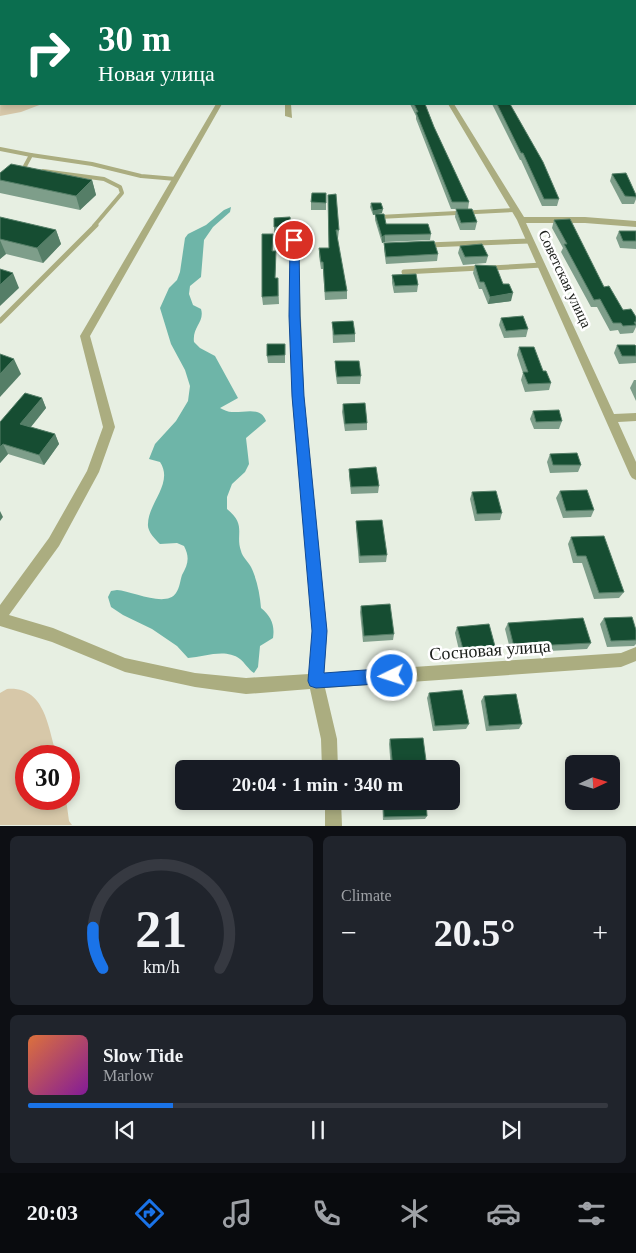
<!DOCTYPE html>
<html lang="en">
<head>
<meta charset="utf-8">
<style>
	body { margin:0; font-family:Georgia,serif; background:#20242c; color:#f1f3f6; height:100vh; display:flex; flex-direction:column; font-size:19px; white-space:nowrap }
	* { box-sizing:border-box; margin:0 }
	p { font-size:16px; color:#9ea1a6 }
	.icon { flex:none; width:28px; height:28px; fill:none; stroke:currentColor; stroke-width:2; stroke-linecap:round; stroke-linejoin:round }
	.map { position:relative; height:826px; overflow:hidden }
	.drawer { display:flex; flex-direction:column; gap:10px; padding:10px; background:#0d0f14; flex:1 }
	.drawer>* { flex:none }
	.guide { position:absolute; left:0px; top:0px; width:636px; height:105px; box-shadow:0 2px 8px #0003; background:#0b6e4f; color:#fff; overflow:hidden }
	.needle { width:32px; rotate:86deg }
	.tools { position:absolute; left:565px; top:755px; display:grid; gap:10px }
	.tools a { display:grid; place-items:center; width:55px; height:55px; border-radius:8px; background:#171b24; box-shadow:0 2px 8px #0003; font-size:25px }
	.speed { position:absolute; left:15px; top:745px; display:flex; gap:10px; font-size:25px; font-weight:700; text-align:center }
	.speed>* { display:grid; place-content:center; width:65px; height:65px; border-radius:50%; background:#171b24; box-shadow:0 2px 8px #0003; line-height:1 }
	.speed .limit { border:8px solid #d22; background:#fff; color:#111 }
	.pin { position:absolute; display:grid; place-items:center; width:42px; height:42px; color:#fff; margin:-21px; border:2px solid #fff; border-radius:50%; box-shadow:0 1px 5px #0007 }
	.me { position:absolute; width:55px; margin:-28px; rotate:266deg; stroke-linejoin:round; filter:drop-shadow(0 0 4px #0008) }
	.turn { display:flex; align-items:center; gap:18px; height:105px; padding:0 15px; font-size:22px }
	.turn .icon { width:65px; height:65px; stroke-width:2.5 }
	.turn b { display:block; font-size:35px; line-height:42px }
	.big { font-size:38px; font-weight:600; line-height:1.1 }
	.drawer .tile { flex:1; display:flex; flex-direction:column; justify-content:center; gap:8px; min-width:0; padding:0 18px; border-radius:8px; background:#20242c }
	.drawer .dial { align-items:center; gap:0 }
	.dial svg { height:130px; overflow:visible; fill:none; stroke:#363941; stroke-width:7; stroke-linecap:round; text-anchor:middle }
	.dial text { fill:#f1f3f6; stroke:none }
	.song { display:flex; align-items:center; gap:15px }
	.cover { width:60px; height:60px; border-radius:8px; background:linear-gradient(135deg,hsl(20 70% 55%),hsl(290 70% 35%)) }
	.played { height:5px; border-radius:2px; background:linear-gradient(90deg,#1a73e8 25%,#363941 25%) }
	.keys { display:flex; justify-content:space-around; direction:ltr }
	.heat { display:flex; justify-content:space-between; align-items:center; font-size:28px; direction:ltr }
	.drawer .tiles { flex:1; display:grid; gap:10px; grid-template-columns:1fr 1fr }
	.tile:last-child { grid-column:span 2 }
	.trip { position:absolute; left:175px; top:760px; width:285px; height:50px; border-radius:8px; background:#171b24; box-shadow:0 2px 8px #0003; font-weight:600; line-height:50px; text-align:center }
	.tabs { display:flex; height:80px; justify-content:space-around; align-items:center; background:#090b0e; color:#9ea1a6 }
	.tabs .icon { width:35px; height:35px }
	.tabs .selected { color:#1a73e8 }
	.tabs b { font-size:22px; color:#f1f3f6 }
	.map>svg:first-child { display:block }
	.green { fill:#d7c8a9 }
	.water { fill:#6eb5a8 }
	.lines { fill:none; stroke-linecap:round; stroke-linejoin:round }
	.service-far1 { stroke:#abad80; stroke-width:4 }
	.service { stroke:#abad80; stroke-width:5 }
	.minor { fill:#abad80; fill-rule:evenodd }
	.wall { fill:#7e9e8a }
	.shaded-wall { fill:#557e67 }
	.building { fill:#164d32; stroke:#557e67 }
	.route { fill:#1a73e8; stroke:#114b97 }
	.labels { text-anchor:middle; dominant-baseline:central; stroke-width:5; stroke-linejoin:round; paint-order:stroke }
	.street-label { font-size:15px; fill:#1b1e1a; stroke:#fff }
	.near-street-label { font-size:18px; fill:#1b1e1a; stroke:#fff }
</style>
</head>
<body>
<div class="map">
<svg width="636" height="826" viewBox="0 0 636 826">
	<rect width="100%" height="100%" fill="#e7efe2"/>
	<g class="green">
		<path d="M1,47V104H42L21,112L0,116Z"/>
		<path d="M7,689C46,686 48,729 57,756H26V799H66L69,821L72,825H0V693Z"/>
	</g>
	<path class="water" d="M231,207L230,212L213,227L204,240L201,277L190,286L189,294L193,305L201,309C205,322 192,327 194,342L200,348L215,356L238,398L220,408C224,410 228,412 232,412C244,413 261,406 266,421L246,438L249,464L245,472L232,484L227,497V509C247,525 235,534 241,551C242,556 248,562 251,567C257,579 260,595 261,608C271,616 275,625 273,638L260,646L258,667L254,673C248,669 245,663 240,659C225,648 205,657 188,658L177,646L152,629L123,615L111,607L108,597L111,591L117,590C132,591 166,608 176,593C180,587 180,581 182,575C188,564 190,558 184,546L177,543L160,544C155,539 147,531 148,524C148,503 174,483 160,462L149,459L155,444L176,421L188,401L190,386L185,370L171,344L160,308L169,288L177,280L180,272L185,238L188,234L206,225L224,210Z"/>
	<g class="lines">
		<g class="service-far1">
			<path d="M0,149L31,155"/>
			<path d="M29,169L24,168L31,155L92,164L141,176L176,179"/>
			<path d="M43,171L104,179L120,187L122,193L94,226"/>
			<path d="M379,217L514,210"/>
		</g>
		<g class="service">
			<path d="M428,245L530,241"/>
			<path d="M491,268L542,265"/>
			<path d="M404,272L480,268"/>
			<path d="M0,321L96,225"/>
		</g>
		<g class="minor">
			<rect x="273" y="0" width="6" height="1"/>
			<path d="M416,0H422L423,1H417Z"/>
			<rect x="635" y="28" width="1" height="4"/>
			<rect x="635" y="55" width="1" height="4"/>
			<path d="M216,104H222L90,336L115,427L99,472L59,546L9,615L53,628L125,658L195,673L246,678L309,674L313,631L292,396L290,240L294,237L298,240L304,396L327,631L324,673L621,653L636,647V661L621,667L325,688L337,739L338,769H322L321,739L310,689L246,694L195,687L125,672L52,642L0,626V605L49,538L87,471L103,427L80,336Z"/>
			<path d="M285,104H291L292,118L285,116Z"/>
			<path d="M448,104H454L524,217H585L636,221V227L585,223H526L614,414L636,413V421L618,422L636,462V480L632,478L630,475L517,220Z"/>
			<path d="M325,801H341L342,826H325Z"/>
		</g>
	</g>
	<g class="wall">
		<path d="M410,104H425L434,127L469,202L468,209H451L416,119V116Z"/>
		<path d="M492,104H510L559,199L557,206H542L521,160H520Z"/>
		<path d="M0,173L92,180L96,195L80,210L0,193Z"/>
		<path d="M612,174L636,195V199L634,204H622L610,181Z"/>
		<path d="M326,193V210H311V202Z"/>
		<path d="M328,202L339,230L338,238H337L347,291V299L325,300L323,269H321L319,256V248H329Z"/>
		<path d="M371,203L382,213L376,214L386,224L431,234L430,240L385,242L382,243L375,220V214L373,215L370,207Z"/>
		<path d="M456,209L477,222L475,230H460L455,217Z"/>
		<path d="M0,217L56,230L61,244L43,263L6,254L0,259Z"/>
		<path d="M290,217L291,234L274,235V227Z"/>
		<path d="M554,220L604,287L623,310L636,317V327L633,333L620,334L618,330L610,331L597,307H591L561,252L563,248L552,228Z"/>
		<path d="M619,231H636V249L620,248L616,238Z"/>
		<path d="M273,234V251L276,259L275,278H278L279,304L263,305L262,297Z"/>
		<path d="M384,243L438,254L437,261L386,264L384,250Z"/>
		<path d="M460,246L488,256L486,263L463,265L458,253Z"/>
		<path d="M475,265L503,284L511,301L488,304L482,289H479L473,273Z"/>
		<path d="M392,275L418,285L417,292L394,293L392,283Z"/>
		<path d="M501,318L528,329L526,337L504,338L499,325Z"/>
		<path d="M332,322L355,334V342L333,343Z"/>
		<path d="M285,344V363H268L267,356Z"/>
		<path d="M617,345L636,346V363L619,364L614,353Z"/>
		<path d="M519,347L543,371L551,383L549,390L525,392L521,380L523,373L517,355Z"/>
		<path d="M335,361L361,376L360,384H337L335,369Z"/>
		<path d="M634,380H636V401L630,388Z"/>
		<path d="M42,398L46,408L31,427L55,434L59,444L44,465L8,454L0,463V422Z"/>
		<path d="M343,404L367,423V430L345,431L342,412Z"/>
		<path d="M533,411L562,421L559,429H534L530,419Z"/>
		<path d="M550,454L581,465L578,472L550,473L547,462Z"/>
		<path d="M349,469L379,486L378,493L351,494L349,476Z"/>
		<path d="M560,491L594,510L591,517L563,518L556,498Z"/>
		<path d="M472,492L502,513L500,520L475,521L470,499Z"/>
		<path d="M356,521L387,555L386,562L359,563L356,528Z"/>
		<path d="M571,537L624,592L619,598L594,599L582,563H573L568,544Z"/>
		<path d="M361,606L394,634L393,640L363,642L360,612Z"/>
		<path d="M604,618L636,630V644L634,646L607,647L600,624Z"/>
		<path d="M508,623L591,643L587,649L511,653L505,629Z"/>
		<path d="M457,627L496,650L493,655L461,659L455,633Z"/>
		<path d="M429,693L469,724L466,729L433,731L427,698Z"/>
		<path d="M484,696L522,724L519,729L486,731L481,701Z"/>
		<path d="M390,739L427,768V769H391L389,744Z"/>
		<path d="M382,801H426L427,816L425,819L383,820Z"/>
	</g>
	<g class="shaded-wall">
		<path d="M92,180L96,195L80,210L76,196Z"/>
		<path d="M383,209L382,213L373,215V211Z"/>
		<path d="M56,230L61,244L43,263L37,248Z"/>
		<path d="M385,235V242L382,243V237Z"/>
		<path d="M0,240L6,254L0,259Z"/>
		<path d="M13,273L19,288L0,306V285Z"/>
		<path d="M513,293L511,301L488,304L490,297Z"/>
		<path d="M14,359L21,374L0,397V374Z"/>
		<path d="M42,398L46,408L25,434L20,424Z"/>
		<path d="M55,434L59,444L44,465L39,455Z"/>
		<path d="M3,444L8,454L0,463V447Z"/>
		<path d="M0,511L3,517L0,521Z"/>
	</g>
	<g class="building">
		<path d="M332,0H343L342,1H332Z"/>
		<path d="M395,0H406V1H396Z"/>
		<path d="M439,0H450L451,1H440Z"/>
		<path d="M635,74L636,76V91H635Z"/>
		<path d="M414,104H425L434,127L469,202H452L416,112H418Z"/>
		<path d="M497,104H510L543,162L559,199H544L523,153H521Z"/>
		<path d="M11,164L92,180L76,196L0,180V173Z"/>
		<path d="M626,173L636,195V197L625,196L612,174Z"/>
		<path d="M312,193H326V203L311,202Z"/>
		<path d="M336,194L339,230H336L347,291L325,292L323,262H321L319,248H329L328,195Z"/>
		<path d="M371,203H381L383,209L373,211Z"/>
		<path d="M456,209H472L477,222L461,223Z"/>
		<path d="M375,214H384L386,224H428L431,234L385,235L382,237Z"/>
		<path d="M0,217L56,230L37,248L0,239Z"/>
		<path d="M290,217L291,227H274V218Z"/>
		<path d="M570,219L604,287L609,286L623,310L631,309L636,317V322H634L636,325L623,326L621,323H613L600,299L594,300L564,244H567L554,220Z"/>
		<path d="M619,231H636V241H623Z"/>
		<path d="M262,234H273L272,251H276L275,278H278V296L262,297Z"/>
		<path d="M434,241L438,254L386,257L384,243Z"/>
		<path d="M482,244L488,256L465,257L460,246Z"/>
		<path d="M475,265L496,266L503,284H509L513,293L490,297L484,282H480Z"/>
		<path d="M0,269L13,273L0,285Z"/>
		<path d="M416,274L418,285L395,286L392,275Z"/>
		<path d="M523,316L528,329L506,331L501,318Z"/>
		<path d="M353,321L355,334L334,335L332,322Z"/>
		<path d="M267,344H285V355L267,356Z"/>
		<path d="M617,345H635L636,346V356H622Z"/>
		<path d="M519,347H534L543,371H546L551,383L528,384L523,372H528Z"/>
		<path d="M0,354L14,359L0,374Z"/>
		<path d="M335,361H359L361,376L337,377Z"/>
		<path d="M25,393L42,398L20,424L55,434L39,455L3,444L0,447V422Z"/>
		<path d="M365,403L367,423L345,424L343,404Z"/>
		<path d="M559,410L562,421L536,422L533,411Z"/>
		<path d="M577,453L581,465H553L550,454Z"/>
		<path d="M376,467L379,486L351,487L349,469Z"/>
		<path d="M587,490L594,510L566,511L560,491Z"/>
		<path d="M496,491L502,513L477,514L472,492Z"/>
		<path d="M382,520L387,555L360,556L356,521Z"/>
		<path d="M604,536L624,592L599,593L586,556H577L571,537Z"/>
		<path d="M390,604L394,634L364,636L361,606Z"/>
		<path d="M632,617L636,630V640L611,641L604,618Z"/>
		<path d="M583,618L591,643L514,647L508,623Z"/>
		<path d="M489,624L496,650L464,653L457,627Z"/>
		<path d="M462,690L469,724L435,726L429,693Z"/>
		<path d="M516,694L522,724L489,726L484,696Z"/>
		<path d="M423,738L427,768H422V769H393L390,739Z"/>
		<path d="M383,801H426L427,816L384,817Z"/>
	</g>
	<path class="route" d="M294,237L299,240L300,316L304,396L327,631L324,673L392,668L397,670L400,676L397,681L392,683L316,688L310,686L308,681L312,631L292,396L289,316L290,240Z"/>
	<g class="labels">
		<g class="street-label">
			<text transform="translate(565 279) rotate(65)">Советская улица</text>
		</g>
		<g class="near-street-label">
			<text transform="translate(490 650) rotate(-4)">Сосновая улица</text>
		</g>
	</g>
</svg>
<div class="tools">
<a><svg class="needle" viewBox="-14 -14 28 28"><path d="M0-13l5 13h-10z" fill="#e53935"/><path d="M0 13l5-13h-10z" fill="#9ea1a6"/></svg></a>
</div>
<div class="speed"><div class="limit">30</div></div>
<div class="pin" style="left:294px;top:240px;background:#d93025"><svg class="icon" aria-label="arrive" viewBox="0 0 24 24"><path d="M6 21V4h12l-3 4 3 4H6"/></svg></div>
<svg class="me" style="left:392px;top:676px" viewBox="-20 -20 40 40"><circle r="17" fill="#1a73e8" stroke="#fff" stroke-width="3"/><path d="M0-11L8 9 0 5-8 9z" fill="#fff"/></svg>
<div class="trip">20:04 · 1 min · 340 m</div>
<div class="guide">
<div class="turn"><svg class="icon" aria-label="right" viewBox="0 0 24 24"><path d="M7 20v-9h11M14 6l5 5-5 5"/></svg><div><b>30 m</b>Новая улица</div></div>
</div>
</div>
<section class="drawer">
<div class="tiles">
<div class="tile dial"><svg viewBox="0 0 100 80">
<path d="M14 69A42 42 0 1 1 86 69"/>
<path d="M14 69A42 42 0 0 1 8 44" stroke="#1a73e8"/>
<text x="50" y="56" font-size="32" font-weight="700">21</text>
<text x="50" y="72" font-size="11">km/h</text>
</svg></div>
<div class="tile"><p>Climate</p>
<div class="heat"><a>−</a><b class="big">20.5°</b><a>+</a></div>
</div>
<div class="tile">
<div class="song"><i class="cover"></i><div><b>Slow Tide</b><p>Marlow</p></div></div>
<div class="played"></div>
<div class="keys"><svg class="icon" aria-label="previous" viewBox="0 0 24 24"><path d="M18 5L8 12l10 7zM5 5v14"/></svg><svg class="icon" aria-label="pause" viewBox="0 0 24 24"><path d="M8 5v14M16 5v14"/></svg><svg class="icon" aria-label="next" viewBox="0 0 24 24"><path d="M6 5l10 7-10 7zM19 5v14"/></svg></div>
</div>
</div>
</section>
<nav class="tabs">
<b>20:03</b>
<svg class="icon selected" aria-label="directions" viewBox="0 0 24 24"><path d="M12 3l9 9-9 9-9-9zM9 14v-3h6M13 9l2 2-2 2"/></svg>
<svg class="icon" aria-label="music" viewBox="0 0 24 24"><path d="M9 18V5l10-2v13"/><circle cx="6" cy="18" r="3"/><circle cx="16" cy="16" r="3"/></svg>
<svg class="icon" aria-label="phone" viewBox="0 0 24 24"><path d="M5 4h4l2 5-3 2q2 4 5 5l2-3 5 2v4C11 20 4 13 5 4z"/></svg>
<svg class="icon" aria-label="climate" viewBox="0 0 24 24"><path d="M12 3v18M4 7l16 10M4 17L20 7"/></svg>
<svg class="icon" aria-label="car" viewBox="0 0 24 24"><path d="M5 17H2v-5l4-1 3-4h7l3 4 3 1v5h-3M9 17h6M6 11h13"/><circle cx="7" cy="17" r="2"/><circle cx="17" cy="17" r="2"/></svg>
<svg class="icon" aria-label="filters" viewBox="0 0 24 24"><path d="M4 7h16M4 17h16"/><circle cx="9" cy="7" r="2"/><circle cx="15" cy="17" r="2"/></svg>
</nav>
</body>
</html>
